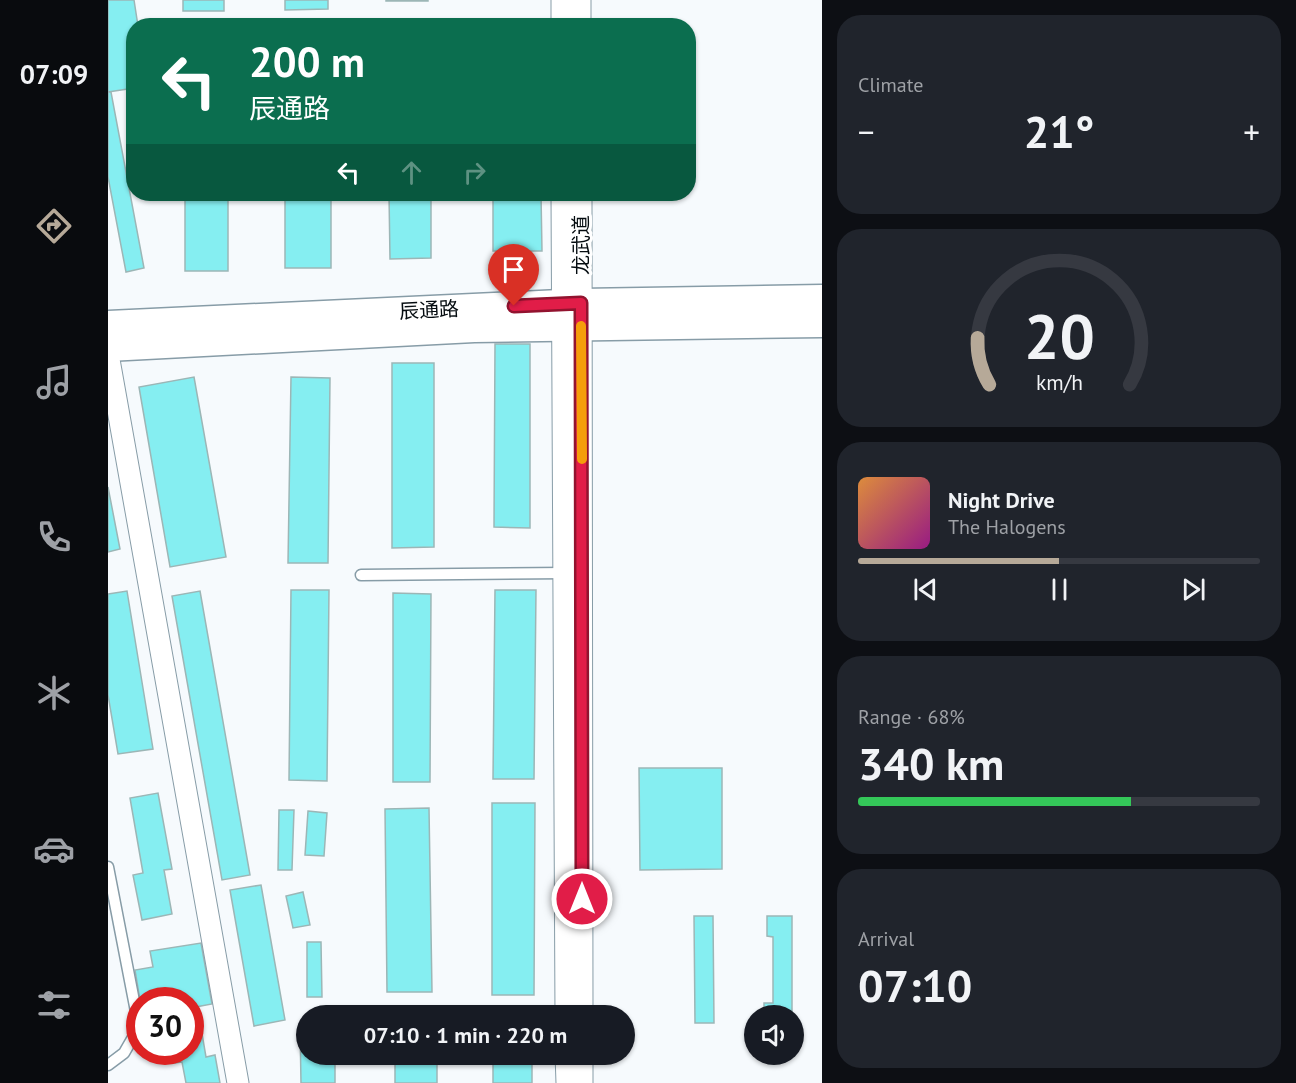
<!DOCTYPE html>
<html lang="en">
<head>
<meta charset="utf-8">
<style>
	body { margin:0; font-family:"PT Sans","Noto Sans SC",sans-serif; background:#20242c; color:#f1f3f6; height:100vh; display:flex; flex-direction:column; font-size:22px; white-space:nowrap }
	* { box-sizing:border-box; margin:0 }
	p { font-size:20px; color:#9ea1a6 }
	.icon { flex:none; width:33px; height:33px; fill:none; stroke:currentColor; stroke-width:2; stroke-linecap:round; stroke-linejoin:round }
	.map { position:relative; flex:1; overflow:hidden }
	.details { display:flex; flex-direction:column; gap:15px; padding:15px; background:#0d0f14; width:474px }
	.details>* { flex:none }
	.top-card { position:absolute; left:18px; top:18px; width:570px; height:183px; border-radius:24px; box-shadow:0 2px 4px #0004; background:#0b6e4f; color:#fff; overflow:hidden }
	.buttons { position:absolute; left:636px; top:1005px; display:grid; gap:12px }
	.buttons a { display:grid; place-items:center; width:60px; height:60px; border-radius:50%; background:#171b24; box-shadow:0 2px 4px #0004; font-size:30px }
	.speed { position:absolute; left:18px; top:987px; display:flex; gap:12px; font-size:30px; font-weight:700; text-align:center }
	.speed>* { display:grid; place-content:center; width:78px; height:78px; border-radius:50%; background:#171b24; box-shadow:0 2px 4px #0004; line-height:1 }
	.speed .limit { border:9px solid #d22; background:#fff; color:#111 }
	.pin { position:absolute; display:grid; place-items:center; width:51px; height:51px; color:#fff; margin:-62px -26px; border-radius:50% 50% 50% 0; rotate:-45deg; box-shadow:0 0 6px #0007 }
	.pin .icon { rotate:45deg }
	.me { position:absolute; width:66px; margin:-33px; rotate:0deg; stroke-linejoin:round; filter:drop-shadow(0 0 4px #0008) }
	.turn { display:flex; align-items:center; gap:21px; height:126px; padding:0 24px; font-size:27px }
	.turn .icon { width:78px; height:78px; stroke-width:2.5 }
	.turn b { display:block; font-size:42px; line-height:51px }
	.lanes { display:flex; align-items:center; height:57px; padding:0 24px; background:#0003; justify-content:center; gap:30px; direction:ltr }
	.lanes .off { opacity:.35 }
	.big { font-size:45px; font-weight:800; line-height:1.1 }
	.details .widget { flex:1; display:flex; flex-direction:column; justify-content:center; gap:9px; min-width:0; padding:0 21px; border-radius:24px; background:#20242c }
	.details .dial { align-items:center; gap:0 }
	.dial svg { height:156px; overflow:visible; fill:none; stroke:#363941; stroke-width:7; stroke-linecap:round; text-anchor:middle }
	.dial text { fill:#f1f3f6; stroke:none }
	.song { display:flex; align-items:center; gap:18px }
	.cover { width:72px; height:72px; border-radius:9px; background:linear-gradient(135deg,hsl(30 70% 55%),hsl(310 70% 35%)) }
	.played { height:6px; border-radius:3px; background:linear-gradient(90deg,#b6a998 50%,#363941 50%) }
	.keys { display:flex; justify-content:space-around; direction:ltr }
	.heat { display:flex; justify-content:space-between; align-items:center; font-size:33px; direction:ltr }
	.charge { height:9px; border-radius:4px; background:linear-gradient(90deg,#34c759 68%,#363941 0) }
	.trip { position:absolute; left:188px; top:1005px; width:339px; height:60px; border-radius:30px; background:#171b24; box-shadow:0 2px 4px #0004; font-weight:800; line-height:60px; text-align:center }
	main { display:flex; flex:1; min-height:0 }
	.tabs { display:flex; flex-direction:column; width:108px; justify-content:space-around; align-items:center; background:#090b0e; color:#9ea1a6 }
	.tabs .icon { width:42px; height:42px }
	.tabs .active { color:#b6a998 }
	.tabs b { font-size:27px; color:#f1f3f6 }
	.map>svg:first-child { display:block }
	.building { fill:#85eef1; stroke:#9cb6b6; stroke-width:1.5 }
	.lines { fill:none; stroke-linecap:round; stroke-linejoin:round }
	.lane-casing { stroke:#879ca7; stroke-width:13 }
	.street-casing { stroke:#879ca7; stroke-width:23 }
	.secondary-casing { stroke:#879ca7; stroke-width:31 }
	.lane { stroke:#fff; stroke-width:10 }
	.street { stroke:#fff; stroke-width:21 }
	.secondary { stroke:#fff; stroke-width:28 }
	.route-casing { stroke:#92132f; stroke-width:15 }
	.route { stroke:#e11d48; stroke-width:10 }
	.slow { stroke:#f59e0b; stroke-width:10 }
	.labels { text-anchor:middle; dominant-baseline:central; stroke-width:6; stroke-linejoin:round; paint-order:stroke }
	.street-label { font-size:20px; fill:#050c10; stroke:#fff }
</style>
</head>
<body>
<main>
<nav class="tabs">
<b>07:09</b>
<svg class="icon active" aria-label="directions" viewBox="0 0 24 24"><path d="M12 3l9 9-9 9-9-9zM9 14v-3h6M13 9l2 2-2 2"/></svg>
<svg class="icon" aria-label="music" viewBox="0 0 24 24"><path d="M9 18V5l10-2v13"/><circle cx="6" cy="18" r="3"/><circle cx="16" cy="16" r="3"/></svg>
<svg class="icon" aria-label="phone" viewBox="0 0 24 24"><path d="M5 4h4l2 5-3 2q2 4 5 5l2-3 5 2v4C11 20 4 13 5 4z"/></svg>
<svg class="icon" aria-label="climate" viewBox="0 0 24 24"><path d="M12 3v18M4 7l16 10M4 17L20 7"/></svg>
<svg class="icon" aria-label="car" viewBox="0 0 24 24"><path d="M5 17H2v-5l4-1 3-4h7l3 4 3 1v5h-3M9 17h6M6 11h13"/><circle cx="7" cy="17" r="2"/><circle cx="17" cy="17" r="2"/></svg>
<svg class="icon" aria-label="filters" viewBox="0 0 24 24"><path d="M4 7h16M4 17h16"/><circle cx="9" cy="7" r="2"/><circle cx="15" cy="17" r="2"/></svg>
</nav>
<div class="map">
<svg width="714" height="1083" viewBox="0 0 714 1083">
	<rect width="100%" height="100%" fill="#f6fafd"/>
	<g class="building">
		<path d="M0,0H26L30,26H26V88L0,92Z"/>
		<rect x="75" y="0" width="41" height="11"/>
		<path d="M177,0H220V9L177,10Z"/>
		<rect x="278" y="0" width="42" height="1"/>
		<path d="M0,92H3L36,268L18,272L0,177Z"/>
		<rect x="77" y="194" width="43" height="77"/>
		<rect x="177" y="194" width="46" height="74"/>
		<path d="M281,194H323V258L282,259Z"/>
		<path d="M385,194H433L434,251H385Z"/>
		<path d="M387,344H422V528L386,527Z"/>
		<path d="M284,363H326V547L284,548Z"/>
		<path d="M86,377L118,557L62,567L31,387Z"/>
		<path d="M183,377L222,378L220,563H180Z"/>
		<path d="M0,487L12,549L0,552Z"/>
		<path d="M183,590H221L219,781L181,780Z"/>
		<path d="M387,590H428L426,779H385Z"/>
		<path d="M19,591L45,749L10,754L0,695V594Z"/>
		<path d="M92,591L142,875L114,880L64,596Z"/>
		<path d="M285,593L323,594L322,782H285Z"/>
		<path d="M531,768H614V869L532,870Z"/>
		<path d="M50,793L64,869L56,870L64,914L34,920L25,875L35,873L22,798Z"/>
		<path d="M384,803H427L426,995H384Z"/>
		<path d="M321,808L324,992H279L277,809Z"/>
		<path d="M171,810H186L184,870H170Z"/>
		<path d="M200,811L219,813L216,856L197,855Z"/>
		<path d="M153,885L177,1020L146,1026L122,890Z"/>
		<path d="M195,892L202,925L185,928L178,896Z"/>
		<path d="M586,916H605L606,1023H587Z"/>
		<path d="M659,916H684V1016H656V1003H665V937L659,936Z"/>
		<path d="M199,942H213L214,997H199Z"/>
		<path d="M93,943L104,1004L82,1008V1000H32L27,970L45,967L42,951Z"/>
		<path d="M92,1022L98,1057L107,1055L112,1083H78L74,1062L67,1063L65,1052H82V1024Z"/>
		<path d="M192,1026H198V1054H227V1083H193Z"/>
		<rect x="287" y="1054" width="42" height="29"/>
		<rect x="385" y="1054" width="39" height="29"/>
	</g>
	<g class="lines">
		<defs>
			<g id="lane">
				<path d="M253,575L459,573"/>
				<path d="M0,867L31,1027L16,1053L0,1065"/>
			</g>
			<g id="street">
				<path d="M472,0V26"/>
				<path d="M454,26V0"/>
				<path d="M454,194L458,1016"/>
				<path d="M473,194L474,1016"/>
				<path d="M0,354L130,1083"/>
				<path d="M458,1054L459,1083"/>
				<path d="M474,1054V1083"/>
			</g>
			<g id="secondary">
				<path d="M0,325L473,303L714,299"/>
				<path d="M0,347L366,328L714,323"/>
			</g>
		</defs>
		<use href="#lane" class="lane-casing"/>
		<use href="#street" class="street-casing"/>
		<use href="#secondary" class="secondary-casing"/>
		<use href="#lane" class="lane"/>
		<use href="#street" class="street"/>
		<use href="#secondary" class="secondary"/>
	</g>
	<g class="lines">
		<defs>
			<path id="route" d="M406,306L473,303L474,899"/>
		</defs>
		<use href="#route" class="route-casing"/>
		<use href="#route" class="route"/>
		<path class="slow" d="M473,326L474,459"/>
	</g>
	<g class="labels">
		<g class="street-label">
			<text transform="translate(473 245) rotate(-90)">龙武道</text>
			<text transform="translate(321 310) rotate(-3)">辰通路</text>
		</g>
	</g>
</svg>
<div class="buttons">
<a><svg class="icon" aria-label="sound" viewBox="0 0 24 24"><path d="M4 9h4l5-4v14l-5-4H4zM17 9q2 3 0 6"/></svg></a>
</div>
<div class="speed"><div class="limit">30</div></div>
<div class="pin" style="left:406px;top:306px;background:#d93025"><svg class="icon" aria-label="arrive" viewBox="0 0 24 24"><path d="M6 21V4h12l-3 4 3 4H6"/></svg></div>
<svg class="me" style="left:474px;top:899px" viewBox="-20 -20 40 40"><circle r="17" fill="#e11d48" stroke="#fff" stroke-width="3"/><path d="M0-11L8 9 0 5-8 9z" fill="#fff"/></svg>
<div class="trip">07:10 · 1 min · 220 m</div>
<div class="top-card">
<div class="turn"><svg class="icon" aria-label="left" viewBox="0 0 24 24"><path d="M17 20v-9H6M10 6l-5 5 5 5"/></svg><div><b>200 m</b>辰通路</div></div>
<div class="lanes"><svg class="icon" aria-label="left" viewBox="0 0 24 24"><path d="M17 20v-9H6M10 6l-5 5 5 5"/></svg><svg class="icon off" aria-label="ahead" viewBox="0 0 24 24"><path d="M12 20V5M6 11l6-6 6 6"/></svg><svg class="icon off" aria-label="right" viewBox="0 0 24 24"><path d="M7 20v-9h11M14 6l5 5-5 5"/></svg></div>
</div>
</div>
<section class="details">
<div class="widget"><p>Climate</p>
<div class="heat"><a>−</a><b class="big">21°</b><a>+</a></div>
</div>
<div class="widget dial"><svg viewBox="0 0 100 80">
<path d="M14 69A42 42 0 1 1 86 69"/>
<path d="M14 69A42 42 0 0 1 8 45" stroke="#b6a998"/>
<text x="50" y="56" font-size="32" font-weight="700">20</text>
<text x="50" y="72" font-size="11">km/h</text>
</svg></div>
<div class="widget">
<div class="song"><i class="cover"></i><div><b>Night Drive</b><p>The Halogens</p></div></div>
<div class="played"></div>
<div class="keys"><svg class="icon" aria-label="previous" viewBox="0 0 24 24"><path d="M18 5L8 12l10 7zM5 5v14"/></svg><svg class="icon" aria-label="pause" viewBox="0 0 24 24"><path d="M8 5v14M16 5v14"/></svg><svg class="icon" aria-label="next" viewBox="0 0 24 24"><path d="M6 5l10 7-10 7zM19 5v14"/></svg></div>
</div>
<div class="widget"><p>Range · 68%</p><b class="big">340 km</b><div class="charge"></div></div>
<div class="widget"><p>Arrival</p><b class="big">07:10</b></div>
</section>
</main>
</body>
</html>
